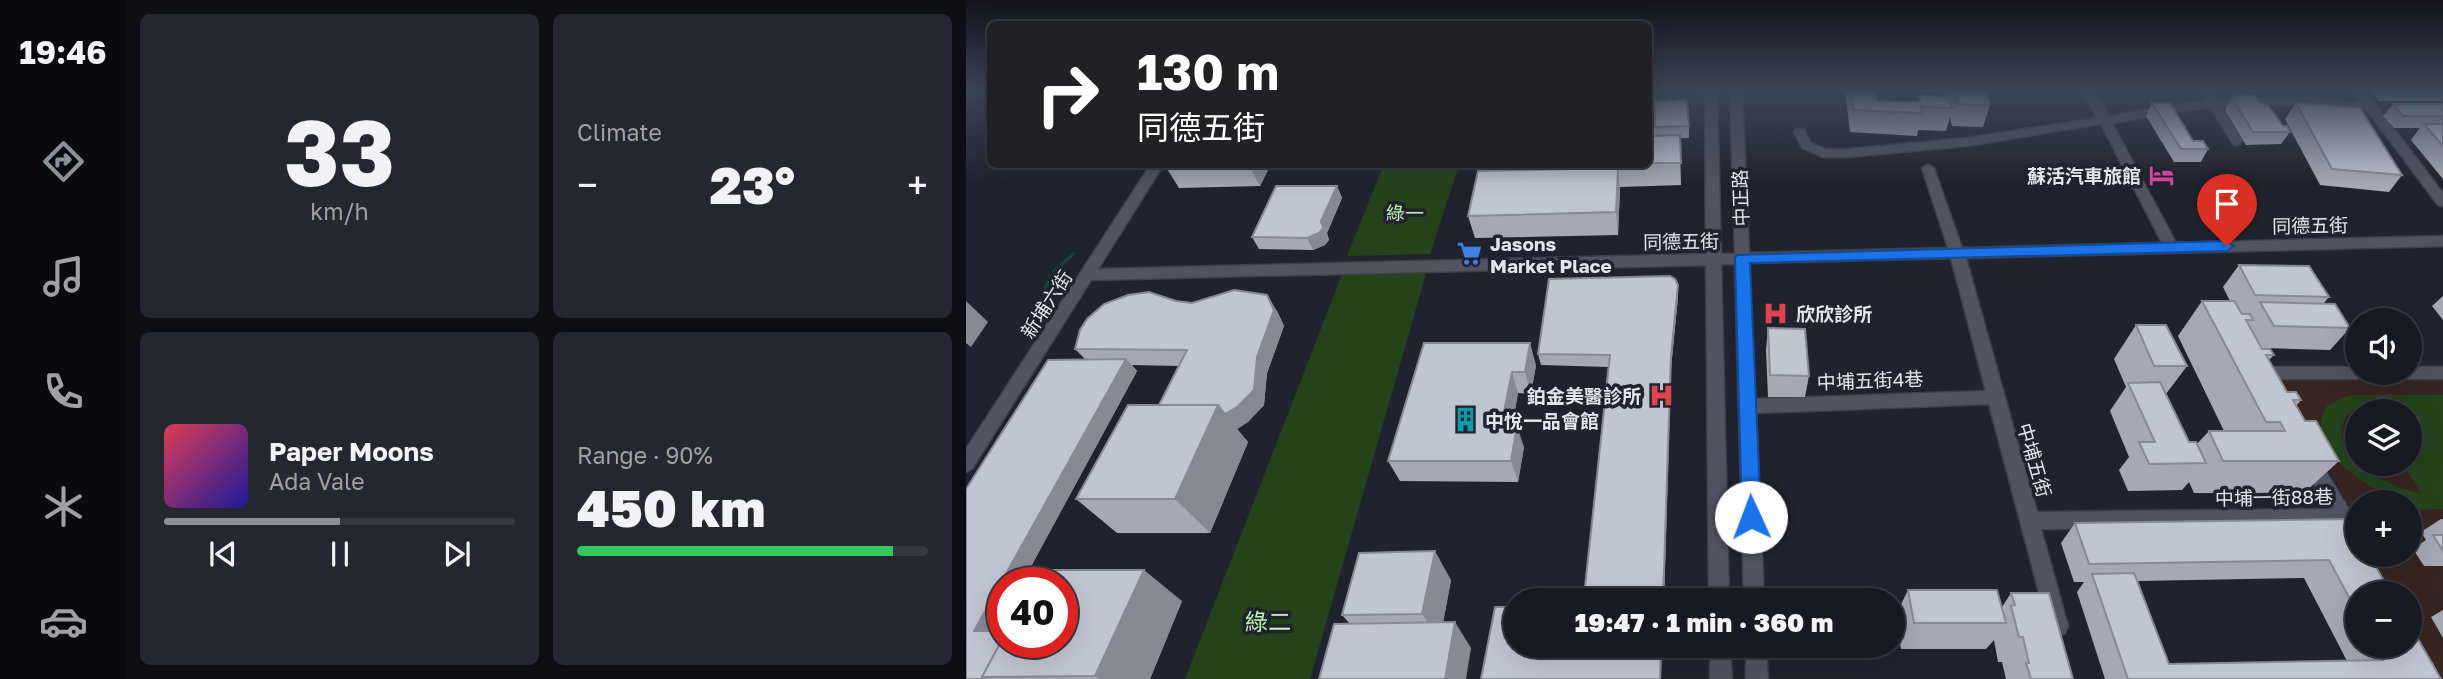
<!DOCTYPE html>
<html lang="en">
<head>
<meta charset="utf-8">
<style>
	body { margin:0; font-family:"Golos Text","Noto Sans TC",sans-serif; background:#25272f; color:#f1f3f6; height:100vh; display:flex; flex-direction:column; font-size:26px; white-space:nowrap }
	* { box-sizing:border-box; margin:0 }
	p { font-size:23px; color:#9fa1a5 }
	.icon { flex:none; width:38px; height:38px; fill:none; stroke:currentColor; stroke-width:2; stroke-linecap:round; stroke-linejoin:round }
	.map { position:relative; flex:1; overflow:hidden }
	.details { display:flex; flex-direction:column; gap:14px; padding:14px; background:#0d0e13; width:840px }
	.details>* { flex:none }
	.hud { position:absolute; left:21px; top:21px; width:665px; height:147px; border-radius:10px; box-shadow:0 7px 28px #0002,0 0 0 2px #363840; background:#202124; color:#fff; overflow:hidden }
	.tools { position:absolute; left:1379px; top:308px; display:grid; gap:14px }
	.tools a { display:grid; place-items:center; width:77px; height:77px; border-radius:50%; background:#181a22; box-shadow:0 7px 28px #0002,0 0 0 2px #363840; font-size:35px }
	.speed { position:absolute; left:21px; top:567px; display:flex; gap:14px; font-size:35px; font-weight:700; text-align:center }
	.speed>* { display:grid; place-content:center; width:91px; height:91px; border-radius:50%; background:#181a22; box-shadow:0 7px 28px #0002,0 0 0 2px #363840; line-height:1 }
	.speed .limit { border:10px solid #d22; background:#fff; color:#111 }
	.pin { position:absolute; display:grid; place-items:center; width:60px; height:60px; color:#fff; margin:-72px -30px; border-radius:50% 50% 50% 0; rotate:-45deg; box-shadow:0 0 7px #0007 }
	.pin .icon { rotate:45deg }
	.me { position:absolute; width:77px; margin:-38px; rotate:358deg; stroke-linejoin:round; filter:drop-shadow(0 0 5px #0008) }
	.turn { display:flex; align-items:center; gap:24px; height:147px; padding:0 35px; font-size:32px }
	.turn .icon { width:91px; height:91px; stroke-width:2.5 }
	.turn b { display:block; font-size:49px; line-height:60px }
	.big { font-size:52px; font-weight:800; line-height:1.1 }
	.details .widget { flex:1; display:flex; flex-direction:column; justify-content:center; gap:10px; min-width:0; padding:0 24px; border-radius:10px; background:#25272f }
	.details .dial { align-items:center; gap:0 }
	.dial b { font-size:91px; line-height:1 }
	.song { display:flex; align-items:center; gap:21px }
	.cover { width:84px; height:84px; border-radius:10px; background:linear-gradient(135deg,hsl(350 70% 55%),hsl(240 70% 35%)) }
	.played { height:7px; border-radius:4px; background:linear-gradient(90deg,#8c9099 50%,#363840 50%) }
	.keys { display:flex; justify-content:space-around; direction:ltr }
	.heat { display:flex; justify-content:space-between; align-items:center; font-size:38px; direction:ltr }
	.charge { height:10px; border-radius:5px; background:linear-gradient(90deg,#34c759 90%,#363840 0) }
	.details .tiles { flex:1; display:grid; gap:14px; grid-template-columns:repeat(2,1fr) }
	.trip { position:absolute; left:537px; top:588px; width:402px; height:70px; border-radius:35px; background:#181a22; box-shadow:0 7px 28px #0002,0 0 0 2px #363840; font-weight:800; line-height:70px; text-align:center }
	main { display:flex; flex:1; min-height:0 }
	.tabs { display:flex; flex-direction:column; width:126px; justify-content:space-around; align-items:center; background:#0a0a0e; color:#9fa1a5 }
	.tabs .icon { width:49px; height:49px }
	.tabs .current { color:#8c9099 }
	.tabs b { font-size:32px; color:#f1f3f6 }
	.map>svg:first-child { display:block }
	.education { fill:#382521; fill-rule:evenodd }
	.green { fill:#24431b; fill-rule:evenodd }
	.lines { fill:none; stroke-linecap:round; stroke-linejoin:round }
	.stream { stroke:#163f44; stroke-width:3.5 }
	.minor-casing { stroke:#3e4049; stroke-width:3 }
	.minor { fill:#515460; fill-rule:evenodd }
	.wall { fill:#a5a9b5; fill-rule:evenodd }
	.shaded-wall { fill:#868a93 }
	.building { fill:#c0c5d2; stroke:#868a93; stroke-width:2 }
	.route { fill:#1a73e8; stroke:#114b97; stroke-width:2 }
	.labels { text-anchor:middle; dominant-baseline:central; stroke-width:7; stroke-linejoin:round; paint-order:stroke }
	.poi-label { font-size:19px; font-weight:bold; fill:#e3e5ec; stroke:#20232d; text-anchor:start }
	.street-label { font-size:19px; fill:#e3e5ec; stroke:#20232d }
	.park-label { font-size:19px; fill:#bff6b1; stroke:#20232d }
	.near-park-label { font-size:23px; fill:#bff6b1; stroke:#20232d }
</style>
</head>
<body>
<main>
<nav class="tabs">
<b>19:46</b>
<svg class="icon current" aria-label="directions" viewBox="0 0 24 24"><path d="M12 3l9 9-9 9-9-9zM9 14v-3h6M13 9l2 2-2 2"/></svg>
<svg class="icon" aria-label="music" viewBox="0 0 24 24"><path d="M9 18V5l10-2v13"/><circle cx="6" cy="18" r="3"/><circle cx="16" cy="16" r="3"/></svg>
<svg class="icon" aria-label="phone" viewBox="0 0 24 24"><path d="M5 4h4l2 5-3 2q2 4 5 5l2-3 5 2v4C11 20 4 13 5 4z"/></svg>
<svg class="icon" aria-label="climate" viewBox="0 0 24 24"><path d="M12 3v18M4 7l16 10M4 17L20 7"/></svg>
<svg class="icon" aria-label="car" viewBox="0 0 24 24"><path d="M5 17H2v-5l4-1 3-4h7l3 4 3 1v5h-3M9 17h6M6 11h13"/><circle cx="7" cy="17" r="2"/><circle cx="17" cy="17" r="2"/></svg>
</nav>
<section class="details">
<div class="tiles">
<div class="widget dial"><b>33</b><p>km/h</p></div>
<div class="widget"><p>Climate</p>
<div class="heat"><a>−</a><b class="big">23°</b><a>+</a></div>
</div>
<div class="widget">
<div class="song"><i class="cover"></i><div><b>Paper Moons</b><p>Ada Vale</p></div></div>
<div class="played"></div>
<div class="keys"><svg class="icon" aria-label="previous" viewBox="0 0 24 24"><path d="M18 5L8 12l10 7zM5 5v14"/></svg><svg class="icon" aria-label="pause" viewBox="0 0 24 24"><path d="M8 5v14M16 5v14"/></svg><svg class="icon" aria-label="next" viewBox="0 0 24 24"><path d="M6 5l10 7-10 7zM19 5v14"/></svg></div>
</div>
<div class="widget"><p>Range · 90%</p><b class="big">450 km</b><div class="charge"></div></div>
</div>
</section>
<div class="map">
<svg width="1477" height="679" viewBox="0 0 1477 679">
	<rect width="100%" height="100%" fill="#20232d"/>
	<path class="education" d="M1313,381H1477V679H1458L1444,646V593H1414L1394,555H1444V502H1391V519ZM1391,411H1444V464H1391Z"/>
	<g class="green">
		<path d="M418,164L493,165L464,254L381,256Z"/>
		<path d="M461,270L344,679H219L377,272Z"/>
		<path d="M1390,395H1477V509L1444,510V502H1395L1392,496L1420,495C1390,480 1337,444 1361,406L1379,397ZM1399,407L1402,411H1444V464H1437L1455,493C1424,489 1352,451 1383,413Z"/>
	</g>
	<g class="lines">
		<path class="stream" d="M76,294L88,271L107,254"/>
		<defs>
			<g id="minor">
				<path d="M739,90H751L755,254H769L764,90H776L783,253L982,248L956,168L962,164L968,168L996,248L1196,243L1135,124L1001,146L882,157H857L836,148L828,132L830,129H838L845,143L859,149H882L1001,138L1131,118L1117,90H1129L1143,116L1240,100L1233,90H1245L1251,99L1335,97L1395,103L1386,90H1398L1477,193V206L1472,205L1401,110L1335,105L1255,106L1277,141L1271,145L1267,144L1244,107L1146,123L1210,243L1477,236V246L1000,258L1071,512L1362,509L1335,460L1338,455L1344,452L1350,455L1384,511L1386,517L1384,523L1377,525L1075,529L1102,626L1099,633L1092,636L1085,633L1082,626L1023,404L790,413L798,600H778L769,264H755L763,600H743L740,265L125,280L6,469L0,472V449L185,164H198L132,269L740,254ZM985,258L1020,391L789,399L783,263Z"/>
				<path d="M1296,367H1391V373H1444V367H1477V379H1307L1305,384H1293L1288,373L1290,368Z"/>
				<path d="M744,646H764L766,679H744Z"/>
				<path d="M780,646H800L802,679H780Z"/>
			</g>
		</defs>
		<use href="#minor" class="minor-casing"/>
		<use href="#minor" class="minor"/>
	</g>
	<g class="wall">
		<path d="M879,90H920H909L911,101L952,102L953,95L979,96L977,90H1020L1024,105L1017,127L986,126L984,117L980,131L952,130L951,136L884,132Z"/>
		<path d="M1404,90H1477V101H1413Z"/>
		<path d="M682,94L689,104L723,126V138H714L715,185L654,187L652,235L509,238L502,216L516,171L514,164H564L563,170L632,169L631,164H682Z"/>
		<path d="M1268,94L1294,103L1324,132L1315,144L1280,145L1259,110Z"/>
		<path d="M1186,103L1227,141L1242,149L1235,162H1208L1180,116Z"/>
		<path d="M1330,103L1436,175L1423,192L1354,185L1319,119Z"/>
		<path d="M1427,104H1477V179L1445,140L1454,128H1428L1417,116Z"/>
		<path d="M198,164H305L294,186L213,188Z"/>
		<path d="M371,186L376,198L361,233L363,240L359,245L347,250L293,249L286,237Z"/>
		<path d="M1273,265L1363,297L1357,304L1384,328L1364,350L1296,348L1308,355L1303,360L1321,392L1335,400L1330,406L1339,421L1373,461L1338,493H1228L1223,482L1216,490L1162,491L1153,470L1163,457L1144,411L1160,387L1148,359L1170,325L1221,366L1200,394L1223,442L1231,444L1243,431H1258L1212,336L1236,301H1264L1257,287Z"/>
		<path d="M1477,296V320L1466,306Z"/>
		<path d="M712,297L705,368L698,600H608L619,587L642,367L575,365L572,354Z"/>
		<path d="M210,301L311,311L318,326L301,373L298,405L282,422L271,429L282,442L244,533H151L110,499L193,405L213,366L166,365L171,371L30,631L37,642L216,601L184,679H0L119,359L109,349Z"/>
		<path d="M802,328L843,376L839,397H802L800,350Z"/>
		<path d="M458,343L570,365L565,394L552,393L546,426L558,447L552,482L434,481L422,461Z"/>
		<path d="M1475,519H1477V566H1458L1447,549L1460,540L1455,532Z"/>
		<path d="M1109,523L1412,560L1408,563L1391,593V646H1444L1475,679H1139L1111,592L1118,582H1108L1095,543ZM1338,578L1381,661L1203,664L1172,581Z"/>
		<path d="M485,580L477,622L505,648L384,624L376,615Z"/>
		<path d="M942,590L1036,607L1045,593L1107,679H1040L1036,662H1032L1028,640L1020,649H935L929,617Z"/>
		<path d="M1477,610V638L1465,617Z"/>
	</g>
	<g class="shaded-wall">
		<path d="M282,164H305L294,186Z"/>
		<path d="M554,164H564L559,186Z"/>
		<path d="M652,168L654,191L652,235L650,212Z"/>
		<path d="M371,186L376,198L361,233L363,240L359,245L347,250L341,238L355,221Z"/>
		<path d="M712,285V297L705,368L698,600H697L705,356Z"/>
		<path d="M301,295L311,311L318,326L301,373L298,405L282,422L271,429L282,442L244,533L209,499L252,405L291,357Z"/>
		<path d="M0,301L22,322L5,347L0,343Z"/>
		<path d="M564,343L570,365L565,394L559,372Z"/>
		<path d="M160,359L171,371L56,583H37V618L25,640L8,631Z"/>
		<path d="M546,372L552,393L543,447L535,426Z"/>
		<path d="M551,426L558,447L552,482L545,461Z"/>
		<path d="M469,551L485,580L474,640L456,614Z"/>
		<path d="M178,570L216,601L184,679H134L129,676Z"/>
		<path d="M489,622L505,648L500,679H479Z"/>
		<path d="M695,646H696L695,679H694Z"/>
	</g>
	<g class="building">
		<path d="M885,90H909L911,101L954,102L953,95L983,97L986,108L955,107L956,113L887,110Z"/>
		<path d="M989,90H1020L1024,105L992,104Z"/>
		<path d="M682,94H688L689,115H682Z"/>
		<path d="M1268,94L1288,95L1294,103L1303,106L1317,126H1321L1324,132H1287L1266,98L1270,95Z"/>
		<path d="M721,100L723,126L689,127V101Z"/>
		<path d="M1186,103H1204L1227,141H1237L1242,149H1215Z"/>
		<path d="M1330,103L1394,108L1436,175L1366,169Z"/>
		<path d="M1427,104H1477V116H1437Z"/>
		<path d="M1458,124H1477V146Z"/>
		<path d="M714,135L715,163H682V136Z"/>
		<path d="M652,168L650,212L502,216L512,171Z"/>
		<path d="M310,186H371L355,221L357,228L353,233L341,238L286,237Z"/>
		<path d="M1273,265L1343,266L1363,297L1289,295Z"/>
		<path d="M704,276L709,279L712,285L705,356L697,600H608L619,587L644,355L572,354L583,279Z"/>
		<path d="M268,290L301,295L308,310L291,357L288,390L271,407L259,414L252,405H193L221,350L109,349L114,330L121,319L138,304L162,295L183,292L210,301L226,303Z"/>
		<path d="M1236,301H1268L1276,314H1284L1287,320H1280L1296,349H1304L1308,355H1300L1321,392H1330L1335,400H1327L1339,421H1350L1373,461H1257L1243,431H1319L1314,422H1300Z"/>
		<path d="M1294,302L1369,304L1384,328L1308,326Z"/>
		<path d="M1170,325H1200L1221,366H1188Z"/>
		<path d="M802,328L839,329L843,376L804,375Z"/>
		<path d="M458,343H564L559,372H546L535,426H551L545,461H422Z"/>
		<path d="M160,359L8,631H37V638L16,677L19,679H0V489L82,360Z"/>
		<path d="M1194,382L1223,442H1230L1240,463L1183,464L1173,442H1189L1162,383Z"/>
		<path d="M162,405H252L209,499H110Z"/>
		<path d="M1388,519L1391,525V555H1409L1412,560H1406L1425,593H1391V612L1363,560L1123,564L1109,523Z"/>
		<path d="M1467,535H1477V551Z"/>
		<path d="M469,551L456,614L376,615L393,553Z"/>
		<path d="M73,570H178L129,676L16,677L37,638V642H96V583H67Z"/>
		<path d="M1168,573L1203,664L1417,660L1409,646H1444V625L1475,679H1162L1126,574Z"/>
		<path d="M942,590H1031L1040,623H948Z"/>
		<path d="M1045,593H1083L1107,679H1065L1060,663H1063L1057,637H1053L1045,606L1049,605Z"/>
		<path d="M529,607H550V646H695L694,679H515Z"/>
		<path d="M489,622L479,679H353L368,624Z"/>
	</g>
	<linearGradient id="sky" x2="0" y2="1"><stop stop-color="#121319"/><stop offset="0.49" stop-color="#3c4557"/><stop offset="1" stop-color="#3c4557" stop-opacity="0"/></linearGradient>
	<rect width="1477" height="185" fill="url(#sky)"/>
	<path class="route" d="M1261,241L1268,246L1261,251L784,263L795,517L792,523L785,525L779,523L776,517L769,258L771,255Z"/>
	<defs>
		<symbol id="hotel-bare" viewBox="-9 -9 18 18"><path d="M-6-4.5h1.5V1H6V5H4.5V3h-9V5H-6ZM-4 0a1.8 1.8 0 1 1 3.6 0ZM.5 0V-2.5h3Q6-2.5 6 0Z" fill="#d1479c" stroke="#20232d" stroke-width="2.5" paint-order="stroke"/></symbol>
		<symbol id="supermarket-bare" viewBox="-9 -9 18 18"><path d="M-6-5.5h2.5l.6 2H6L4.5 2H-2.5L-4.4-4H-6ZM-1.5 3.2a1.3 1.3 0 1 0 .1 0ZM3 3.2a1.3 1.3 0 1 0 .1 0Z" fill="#3f7fe0" stroke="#20232d" stroke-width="2.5" paint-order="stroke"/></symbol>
		<symbol id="hospital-bare" viewBox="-9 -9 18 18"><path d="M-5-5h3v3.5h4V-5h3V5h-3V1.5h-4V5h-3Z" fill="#e0444e" stroke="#20232d" stroke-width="2.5" paint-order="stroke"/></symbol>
		<symbol id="building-bare" viewBox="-9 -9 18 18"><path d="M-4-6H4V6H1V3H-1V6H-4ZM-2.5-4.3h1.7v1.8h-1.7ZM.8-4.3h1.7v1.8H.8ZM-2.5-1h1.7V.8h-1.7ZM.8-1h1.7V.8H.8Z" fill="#0f9aa8" stroke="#20232d" stroke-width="2.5" paint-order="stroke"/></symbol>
	</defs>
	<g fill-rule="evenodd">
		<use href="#hotel-bare" x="1178" y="158" width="35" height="35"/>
		<use href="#supermarket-bare" x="486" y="236" width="35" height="35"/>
		<use href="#hospital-bare" x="792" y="296" width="35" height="35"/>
		<use href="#hospital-bare" x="678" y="378" width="35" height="35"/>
		<use href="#building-bare" x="482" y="402" width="35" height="35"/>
	</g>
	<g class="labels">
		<g class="poi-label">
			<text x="1175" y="175" text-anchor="end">蘇活汽車旅館</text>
			<text x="524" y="243">Jasons<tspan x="524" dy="22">Market Place</tspan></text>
			<text x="830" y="313">欣欣診所</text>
			<text x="675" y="395" text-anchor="end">鉑金美醫診所</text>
			<text x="519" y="420">中悅一品會館</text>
		</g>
		<g class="street-label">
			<text transform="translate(774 198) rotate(-92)">中正路</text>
			<text transform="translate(1344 225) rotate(-1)">同德五街</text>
			<text transform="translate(715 241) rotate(-1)">同德五街</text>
			<text transform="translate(80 304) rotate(-57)">新埔六街</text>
			<text transform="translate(904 380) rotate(-2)">中埔五街4巷</text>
			<text transform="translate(1069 460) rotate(74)">中埔五街</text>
			<text transform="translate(1308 497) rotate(-1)">中埔一街88巷</text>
		</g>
		<g class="park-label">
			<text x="439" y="212">綠一</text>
		</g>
		<g class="near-park-label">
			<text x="302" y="621">綠二</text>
		</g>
	</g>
</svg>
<div class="tools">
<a><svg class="icon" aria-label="sound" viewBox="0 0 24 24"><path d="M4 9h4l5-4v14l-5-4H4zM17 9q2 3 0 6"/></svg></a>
<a><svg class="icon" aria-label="layers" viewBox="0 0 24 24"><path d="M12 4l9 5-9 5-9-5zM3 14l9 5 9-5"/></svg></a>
<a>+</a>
<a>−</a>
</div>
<div class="speed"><div class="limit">40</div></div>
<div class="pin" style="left:1261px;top:246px;background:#d93025"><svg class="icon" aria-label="arrive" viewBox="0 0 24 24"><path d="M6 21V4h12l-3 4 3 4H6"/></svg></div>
<svg class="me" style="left:785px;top:517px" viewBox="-20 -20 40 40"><circle r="19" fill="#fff"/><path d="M0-13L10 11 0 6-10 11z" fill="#1a73e8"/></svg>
<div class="trip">19:47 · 1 min · 360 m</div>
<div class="hud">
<div class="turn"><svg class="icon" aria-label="right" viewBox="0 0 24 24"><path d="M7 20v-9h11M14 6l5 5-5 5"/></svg><div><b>130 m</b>同德五街</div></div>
</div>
</div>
</main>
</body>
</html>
